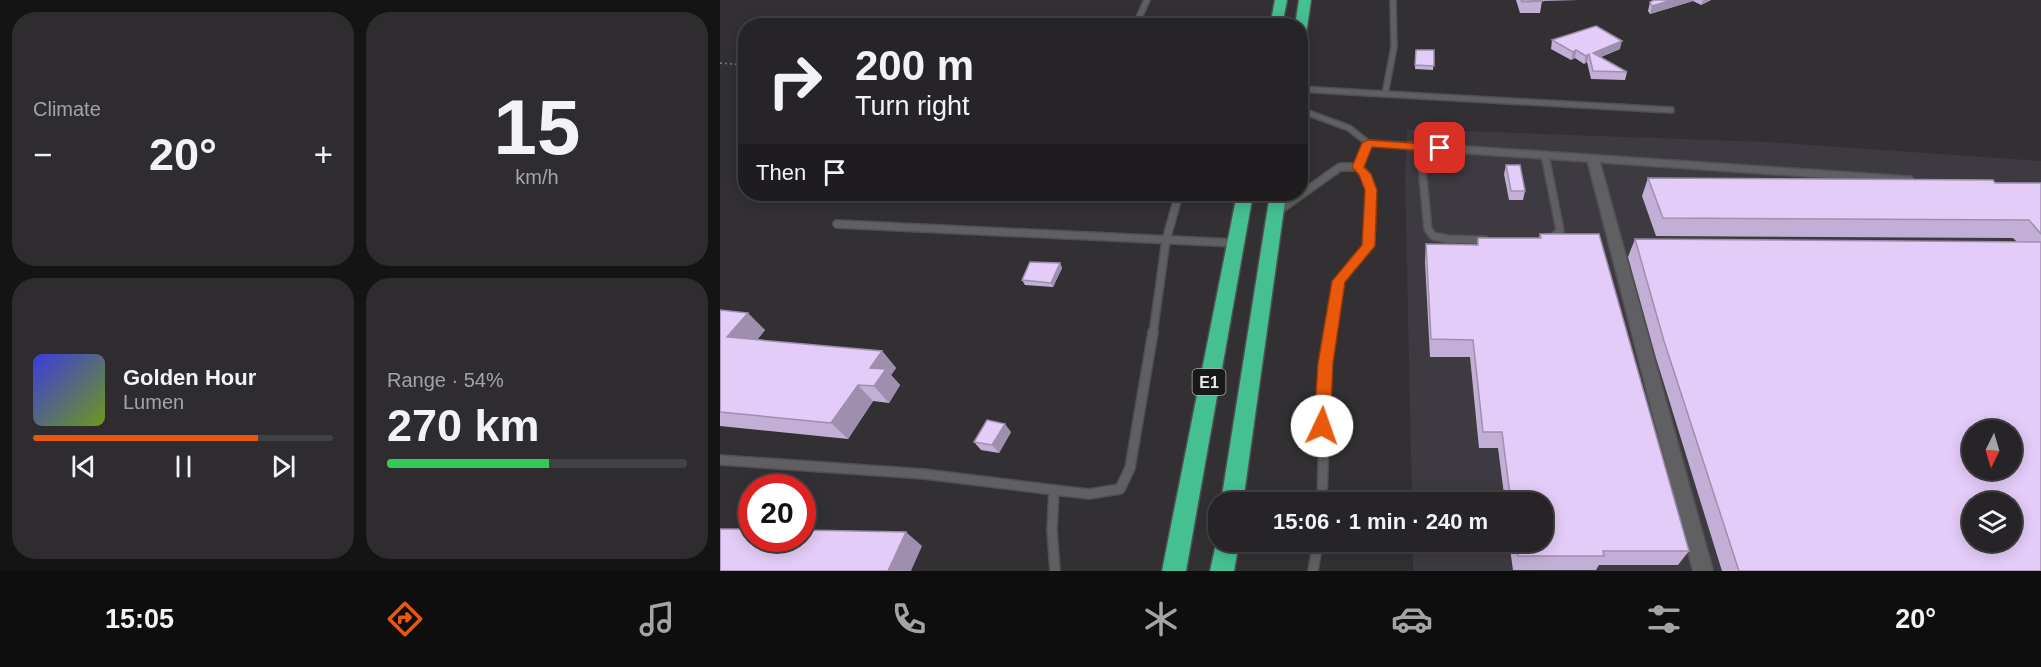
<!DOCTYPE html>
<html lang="en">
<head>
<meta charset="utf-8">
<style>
	body { margin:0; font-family:Arial,sans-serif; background:#2e2c2e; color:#f1f3f6; height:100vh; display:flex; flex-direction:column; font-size:22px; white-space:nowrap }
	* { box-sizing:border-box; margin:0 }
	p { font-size:20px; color:#a4a4a7 }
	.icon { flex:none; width:33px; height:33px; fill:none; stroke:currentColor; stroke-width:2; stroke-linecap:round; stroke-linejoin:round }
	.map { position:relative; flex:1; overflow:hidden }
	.sheet { display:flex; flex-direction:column; gap:12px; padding:12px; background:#151415; width:720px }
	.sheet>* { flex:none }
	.banner { position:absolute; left:18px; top:18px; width:570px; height:183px; border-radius:24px; box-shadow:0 3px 15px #0003,0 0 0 2px #424143; background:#262426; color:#f1f3f6; overflow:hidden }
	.needle { width:39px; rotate:185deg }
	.controls { position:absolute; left:1242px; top:420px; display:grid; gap:12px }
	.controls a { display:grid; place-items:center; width:60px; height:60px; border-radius:50%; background:#262426; box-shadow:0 3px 15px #0003,0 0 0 2px #424143; font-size:30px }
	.speed { position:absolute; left:18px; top:474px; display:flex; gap:12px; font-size:30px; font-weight:700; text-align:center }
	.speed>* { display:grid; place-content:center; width:78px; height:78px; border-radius:50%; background:#262426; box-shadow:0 3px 15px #0003,0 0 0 2px #424143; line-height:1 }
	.speed .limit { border:9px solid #d22; background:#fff; color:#111 }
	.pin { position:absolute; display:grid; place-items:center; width:51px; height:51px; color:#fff; margin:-26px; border-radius:12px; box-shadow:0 3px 9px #0006 }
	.me { position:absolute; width:66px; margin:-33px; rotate:3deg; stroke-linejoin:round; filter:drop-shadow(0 0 4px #0008) }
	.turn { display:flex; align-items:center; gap:21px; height:126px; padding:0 18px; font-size:27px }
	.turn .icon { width:78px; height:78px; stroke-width:2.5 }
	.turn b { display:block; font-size:42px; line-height:51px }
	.then { display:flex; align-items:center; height:57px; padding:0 18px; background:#0003; gap:12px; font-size:22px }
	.big { font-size:45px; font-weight:700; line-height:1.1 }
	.sheet .tile { flex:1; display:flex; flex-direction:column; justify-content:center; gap:9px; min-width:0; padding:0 21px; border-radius:24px; background:#2e2c2e }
	.sheet .dial { align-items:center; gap:0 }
	.dial b { font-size:78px; line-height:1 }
	.song { display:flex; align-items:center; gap:18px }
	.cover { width:72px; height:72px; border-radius:9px; background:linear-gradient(135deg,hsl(240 70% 55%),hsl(80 70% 35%)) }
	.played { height:6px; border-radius:3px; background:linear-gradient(90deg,#ea580c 75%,#424143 75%) }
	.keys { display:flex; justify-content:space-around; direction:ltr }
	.heat { display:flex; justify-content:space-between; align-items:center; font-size:33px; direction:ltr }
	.charge { height:9px; border-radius:4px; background:linear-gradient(90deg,#34c759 54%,#424143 0) }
	.sheet .tiles { flex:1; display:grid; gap:12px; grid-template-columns:repeat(2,1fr) }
	.trip { position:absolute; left:488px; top:492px; width:345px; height:60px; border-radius:24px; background:#262426; box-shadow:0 3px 15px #0003,0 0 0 2px #424143; font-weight:700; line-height:60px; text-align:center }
	.tab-bar { display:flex; height:96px; justify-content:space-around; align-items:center; background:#0f0e0f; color:#a4a4a7 }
	.tab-bar .icon { width:42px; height:42px }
	.tab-bar .active { color:#ea580c }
	.tab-bar b { font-size:27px; color:#f1f3f6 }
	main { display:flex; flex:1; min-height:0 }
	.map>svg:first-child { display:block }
	.built { fill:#3e3a41; fill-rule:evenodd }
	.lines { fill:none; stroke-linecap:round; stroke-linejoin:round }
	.lane-far2-casing { stroke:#504f51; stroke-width:8 }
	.lane-far1-casing { stroke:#504f51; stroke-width:10 }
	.lane-casing { stroke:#504f51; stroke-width:12 }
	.street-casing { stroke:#504f51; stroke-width:3 }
	.highway-casing { stroke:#504f51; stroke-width:3 }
	.path { stroke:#7f7d80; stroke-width:1.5; stroke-dasharray:2 3; stroke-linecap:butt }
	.lane-far2 { stroke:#605f62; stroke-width:5 }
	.lane-far1 { stroke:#605f62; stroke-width:7 }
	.lane { stroke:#605f62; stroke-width:9 }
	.street { fill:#605f62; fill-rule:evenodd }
	.highway { fill:#45c093; fill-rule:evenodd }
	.wall { fill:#c3afd5 }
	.shaded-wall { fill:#9f8fae }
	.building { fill:#e3ccf8; stroke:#9f8fae; stroke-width:1.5; fill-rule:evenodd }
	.route { fill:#ea580c; stroke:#983908; stroke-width:1.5 }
	.labels { text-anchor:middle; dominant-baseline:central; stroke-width:6; stroke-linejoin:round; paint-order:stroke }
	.shield { fill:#19191a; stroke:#acabad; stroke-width:1.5 }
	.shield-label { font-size:16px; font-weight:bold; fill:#ebeaec }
</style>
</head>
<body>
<main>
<section class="sheet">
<div class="tiles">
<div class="tile"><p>Climate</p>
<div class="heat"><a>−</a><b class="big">20°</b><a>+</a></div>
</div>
<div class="tile dial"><b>15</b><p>km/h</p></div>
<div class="tile">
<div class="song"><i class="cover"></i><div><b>Golden Hour</b><p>Lumen</p></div></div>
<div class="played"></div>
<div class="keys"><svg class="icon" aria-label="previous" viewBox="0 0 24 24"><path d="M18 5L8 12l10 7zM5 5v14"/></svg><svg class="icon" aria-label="pause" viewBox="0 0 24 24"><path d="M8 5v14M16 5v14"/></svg><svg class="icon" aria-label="next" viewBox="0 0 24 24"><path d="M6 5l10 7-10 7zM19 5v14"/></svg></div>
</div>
<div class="tile"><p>Range · 54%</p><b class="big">270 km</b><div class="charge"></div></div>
</div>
</section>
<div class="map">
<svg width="1321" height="571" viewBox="0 0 1321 571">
	<rect width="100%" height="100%" fill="#323033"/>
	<path class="built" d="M687,129L1046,142L1321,161V571H693V542H822V502H692L685,174ZM1252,430H1292V470H1252ZM1252,502H1292V542H1252Z"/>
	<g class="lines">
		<defs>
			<g id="lane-far2">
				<path d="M415,26L427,0"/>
				<path d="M580,89L665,94L674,47L673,0"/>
				<path d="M665,94L951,110"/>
				<path d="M580,110L629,128L648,143L711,147"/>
				<path d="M646,147L648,143"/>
			</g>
			<g id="lane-far1">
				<path d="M689,146L1190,180"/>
				<path d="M700,147L708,229L713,236L728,239L765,240"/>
				<path d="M825,155L840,230L834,237L828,239"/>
				<path d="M557,212L620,167H638L647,146"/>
				<path d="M117,224L515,243"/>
				<path d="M433,334L446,240L459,194"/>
				<path d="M611,334L619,281L648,246L651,190L645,174L638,167"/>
			</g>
			<g id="lane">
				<path d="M0,460L204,474L334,490L332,530L335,571"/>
				<path d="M334,490L369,494L400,489L410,468L433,332"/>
				<path d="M602,502L606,363L611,332"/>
				<path d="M593,571L598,542"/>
			</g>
			<path id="street" d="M873,155L879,159L993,571H973L867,159Z"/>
			<g id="highway">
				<path d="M555,0H567L562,26H550Z"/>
				<path d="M579,0H591L586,34L580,38V26H575Z"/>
				<path d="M517,194H533L466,571H442Z"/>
				<path d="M550,194H566L523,502H501Z"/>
				<path d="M498,535V542H519L514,571H490Z"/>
			</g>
		</defs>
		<use href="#lane-far2" class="lane-far2-casing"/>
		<use href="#lane-far1" class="lane-far1-casing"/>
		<use href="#lane" class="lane-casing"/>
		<use href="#street" class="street-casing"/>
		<use href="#highway" class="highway-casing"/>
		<path class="path" d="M0,63L26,65"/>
		<use href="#lane-far2" class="lane-far2"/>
		<use href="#lane-far1" class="lane-far1"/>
		<use href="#lane" class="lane"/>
		<use href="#street" class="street"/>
		<use href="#highway" class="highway"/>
	</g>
	<g class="wall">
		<path d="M796,0H859L822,1L820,13H800Z"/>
		<path d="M934,0H991L981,5L973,1L930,14L928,11L930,2Z"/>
		<path d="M832,40L900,49L881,57L907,72L905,80L871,79L867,62L864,64L855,58L851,60L831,49Z"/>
		<path d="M696,50H714L713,70L695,69Z"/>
		<path d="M786,165L805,191L803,200H789L784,174Z"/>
		<path d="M928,178L1321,183V571H1002L936,358L908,257L915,239L1297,242L1293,238L936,236L922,196Z"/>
		<path d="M820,234L969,551L958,565H879L876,570H793L789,542H822V502H785L778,448H759L750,357H710L705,262L706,244L757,245L758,238H819Z"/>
		<path d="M340,263L342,268L333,287L305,285L302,280Z"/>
		<path d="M0,310L45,330L37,340L162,351L176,368L171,375L180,385L169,403L153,401L128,439L0,426Z"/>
		<path d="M291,432L279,453L261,450L254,442Z"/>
	</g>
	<g class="shaded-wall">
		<path d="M952,0H974L973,1L930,14L932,6Z"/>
		<path d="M983,0H991L981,5Z"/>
		<path d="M902,41L900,49L871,61L873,53Z"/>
		<path d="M856,50L855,58L851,60L853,52Z"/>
		<path d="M869,54L867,62L864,64L866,56Z"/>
		<path d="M340,263L342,268L333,287L331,283Z"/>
		<path d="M28,313L45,330L25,354L7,337Z"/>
		<path d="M162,351L176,368L171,375L180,385L169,403L154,386L150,368Z"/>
		<path d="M138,385L153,401L128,439L111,423Z"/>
		<path d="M285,424L291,432L279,453L272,445Z"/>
		<path d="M186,532L202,546L191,571H168Z"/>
	</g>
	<g class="building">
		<path d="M801,0H821L822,1L802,2Z"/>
		<path d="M934,0H952L932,6L930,2Z"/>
		<path d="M876,26L902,41L873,53L907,72L873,71L869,54L866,56L856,50L853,52L832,40Z"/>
		<path d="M696,50H714V66L695,65Z"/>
		<path d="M786,165H800L805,191H791Z"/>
		<path d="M928,178L1273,180L1275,183H1321V234L1309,220L943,218Z"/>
		<path d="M820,234H879L969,551H883L884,556H798L796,542H822V502H791L782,432H763L753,340L711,339L706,244L758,245V238H821Z"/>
		<path d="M915,239L1321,242V571H1019L944,341ZM1252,430H1292V470H1252ZM1252,502H1292V542H1252Z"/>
		<path d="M310,262L340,263L331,283L302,280Z"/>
		<path d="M0,310L28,313L7,337L162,351L150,368L166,369L154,386L138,385L111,423L0,412Z"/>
		<path d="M267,420L285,424L272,445L254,442Z"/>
		<path d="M0,529H32V538H82V530L186,532L168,571H0Z"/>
	</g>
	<path class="route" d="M648,140L720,145L726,148L720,152L652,147L644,167L651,174L657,190L655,246L625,282L613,363L610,426L608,431L602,433L597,431L594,426L598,363L612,281L642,245L645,190L639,175L632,167L642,143Z"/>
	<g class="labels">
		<rect class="shield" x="472.5" y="369" width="33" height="26" rx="4.5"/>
		<g class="shield-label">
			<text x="489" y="382">E1</text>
		</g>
	</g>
</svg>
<div class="controls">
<a><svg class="needle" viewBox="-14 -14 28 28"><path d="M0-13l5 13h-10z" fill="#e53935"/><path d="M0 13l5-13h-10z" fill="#a4a4a7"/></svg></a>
<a><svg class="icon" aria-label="layers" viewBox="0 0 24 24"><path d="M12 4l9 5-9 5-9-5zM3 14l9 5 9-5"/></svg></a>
</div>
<div class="speed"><div class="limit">20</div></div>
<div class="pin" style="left:720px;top:148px;background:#d93025"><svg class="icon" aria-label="arrive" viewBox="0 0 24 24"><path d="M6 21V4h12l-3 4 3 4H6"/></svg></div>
<svg class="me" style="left:602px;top:426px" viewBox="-20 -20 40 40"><circle r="19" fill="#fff"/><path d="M0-13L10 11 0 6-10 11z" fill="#ea580c"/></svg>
<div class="trip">15:06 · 1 min · 240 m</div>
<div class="banner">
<div class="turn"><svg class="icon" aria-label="right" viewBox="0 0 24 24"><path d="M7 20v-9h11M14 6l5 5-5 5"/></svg><div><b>200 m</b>Turn right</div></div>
<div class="then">Then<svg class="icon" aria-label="arrive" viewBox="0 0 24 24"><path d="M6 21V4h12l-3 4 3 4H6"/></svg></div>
</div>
</div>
</main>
<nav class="tab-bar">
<b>15:05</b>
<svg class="icon active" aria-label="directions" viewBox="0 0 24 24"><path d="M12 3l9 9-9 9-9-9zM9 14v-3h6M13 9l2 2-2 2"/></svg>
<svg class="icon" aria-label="music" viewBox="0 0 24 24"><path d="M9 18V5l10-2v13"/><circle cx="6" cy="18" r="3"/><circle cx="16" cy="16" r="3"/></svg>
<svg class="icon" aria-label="phone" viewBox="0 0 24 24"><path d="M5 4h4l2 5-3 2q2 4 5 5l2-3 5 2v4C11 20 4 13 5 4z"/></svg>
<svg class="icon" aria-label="climate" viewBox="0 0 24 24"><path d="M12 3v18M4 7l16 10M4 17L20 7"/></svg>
<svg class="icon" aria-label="car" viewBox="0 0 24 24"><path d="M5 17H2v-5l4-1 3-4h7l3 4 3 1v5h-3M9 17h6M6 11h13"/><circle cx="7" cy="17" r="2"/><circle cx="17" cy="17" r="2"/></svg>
<svg class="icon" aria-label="filters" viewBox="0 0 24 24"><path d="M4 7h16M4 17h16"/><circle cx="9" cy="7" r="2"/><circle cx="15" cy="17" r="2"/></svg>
<b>20°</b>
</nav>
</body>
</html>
